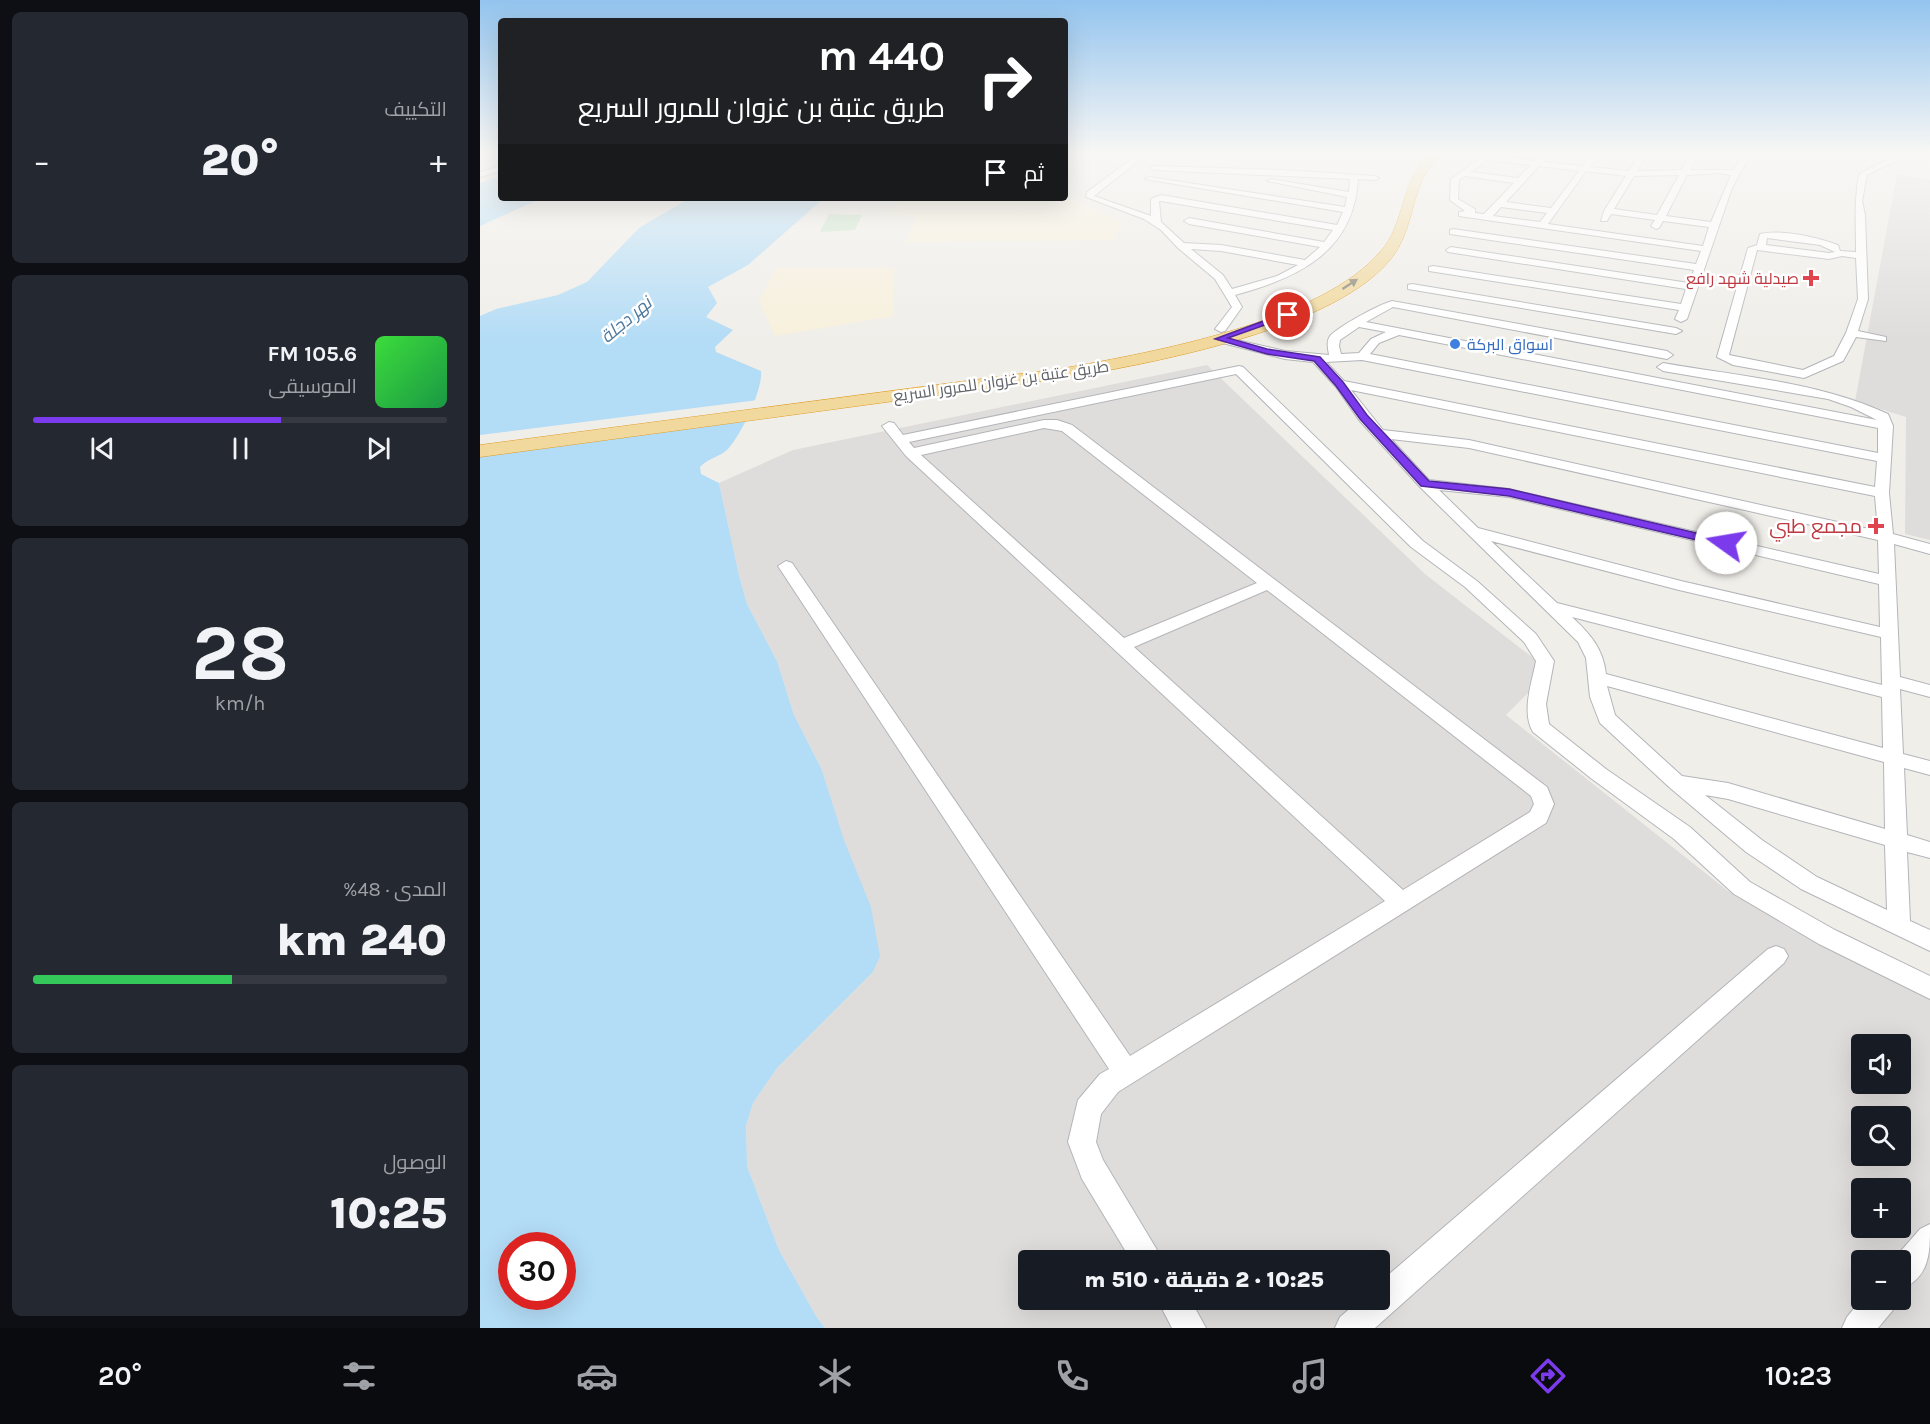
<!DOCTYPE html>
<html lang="ar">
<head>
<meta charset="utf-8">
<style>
	body { margin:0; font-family:Karla,Cairo,sans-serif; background:#242831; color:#f1f3f6; direction:rtl; height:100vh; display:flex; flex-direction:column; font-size:22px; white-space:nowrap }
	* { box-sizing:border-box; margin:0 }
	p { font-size:20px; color:#9ea1a6 }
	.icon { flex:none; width:33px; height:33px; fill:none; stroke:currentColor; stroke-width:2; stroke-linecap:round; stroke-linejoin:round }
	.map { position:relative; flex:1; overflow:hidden; direction:ltr }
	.details { display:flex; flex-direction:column; gap:12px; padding:12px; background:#0d0f14; width:480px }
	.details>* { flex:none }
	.guide { position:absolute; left:18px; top:18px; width:570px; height:183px; border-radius:6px; box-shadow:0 6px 24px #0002; direction:rtl; background:#202124; color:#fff; overflow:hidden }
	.controls { position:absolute; left:1371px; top:1034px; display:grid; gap:12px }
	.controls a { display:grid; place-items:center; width:60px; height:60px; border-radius:6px; background:#171b24; box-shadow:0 6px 24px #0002; font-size:30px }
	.speed { position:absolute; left:18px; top:1232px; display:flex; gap:12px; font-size:30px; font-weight:700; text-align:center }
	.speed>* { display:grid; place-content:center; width:78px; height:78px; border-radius:50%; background:#171b24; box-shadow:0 6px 24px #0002; line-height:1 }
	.speed .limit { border:9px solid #d22; background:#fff; color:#111 }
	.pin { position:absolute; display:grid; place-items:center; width:51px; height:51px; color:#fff; margin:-26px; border:3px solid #fff; border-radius:50%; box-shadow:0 2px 6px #0007 }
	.me { position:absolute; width:66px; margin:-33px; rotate:283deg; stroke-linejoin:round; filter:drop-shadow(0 0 4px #0008) }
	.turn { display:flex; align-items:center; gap:21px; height:126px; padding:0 24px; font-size:27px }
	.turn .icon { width:78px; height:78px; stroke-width:2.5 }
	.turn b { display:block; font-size:42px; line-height:51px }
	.then { display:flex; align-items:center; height:57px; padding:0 24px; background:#0003; gap:12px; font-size:22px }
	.big { font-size:45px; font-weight:800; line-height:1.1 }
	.details .tile { flex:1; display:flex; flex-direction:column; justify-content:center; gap:9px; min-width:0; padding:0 21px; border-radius:9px; background:#242831 }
	.details .dial { align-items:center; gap:0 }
	.dial b { font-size:78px; line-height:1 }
	.song { display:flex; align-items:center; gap:18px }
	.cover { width:72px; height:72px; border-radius:9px; background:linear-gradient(135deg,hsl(120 70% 55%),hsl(140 70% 35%)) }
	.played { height:6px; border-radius:3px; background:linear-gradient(90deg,#7c3aed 60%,#363941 60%) }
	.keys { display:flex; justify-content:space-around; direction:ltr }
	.heat { display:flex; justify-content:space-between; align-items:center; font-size:33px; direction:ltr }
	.charge { height:9px; border-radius:4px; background:linear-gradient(90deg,#34c759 48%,#363941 0) }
	.trip { position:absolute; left:538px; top:1250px; width:372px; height:60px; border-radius:6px; background:#171b24; box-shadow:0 6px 24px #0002; font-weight:800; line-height:60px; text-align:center; direction:rtl }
	.tab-bar { display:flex; height:96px; justify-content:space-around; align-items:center; background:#090b0e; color:#9ea1a6 }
	.tab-bar .icon { width:42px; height:42px }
	.tab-bar .active { color:#7c3aed }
	.tab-bar b { font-size:27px; color:#f1f3f6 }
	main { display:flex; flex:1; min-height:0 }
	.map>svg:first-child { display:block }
	.industrial { fill:#dfdddb; fill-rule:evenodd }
	.green { fill:#cae4c9 }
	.sand { fill:#f7f0dc }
	.water { fill:#b3dcf6; fill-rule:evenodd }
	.pier { fill:#f0eee9 }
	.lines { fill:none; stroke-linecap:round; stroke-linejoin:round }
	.minor-casing { stroke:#b3b5b9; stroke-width:2 }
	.highway-casing { stroke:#de981b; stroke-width:1 }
	.minor { fill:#fff; fill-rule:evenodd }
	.highway { fill:#f1d99e; fill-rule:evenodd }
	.oneway { fill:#8c8678 }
	.route { fill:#7c3aed; stroke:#51269a; stroke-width:1.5 }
	.health-dot { fill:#e0444e; stroke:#fff; stroke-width:2 }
	.shop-dot { fill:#3f7fe0; stroke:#fff; stroke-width:2 }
	.labels { text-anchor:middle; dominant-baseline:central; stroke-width:5; stroke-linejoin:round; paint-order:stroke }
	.far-health-label { font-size:16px; fill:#be3a42; stroke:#fff; text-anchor:end }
	.far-shop-label { font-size:16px; fill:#366cbe; stroke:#fff; text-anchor:start }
	.far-street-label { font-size:16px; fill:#606367; stroke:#fff }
	.far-water-label { font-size:18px; font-style:italic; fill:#4c789e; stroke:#fff }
	.health-label { font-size:20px; fill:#be3a42; stroke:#fff; text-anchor:end }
</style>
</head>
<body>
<main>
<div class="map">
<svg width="1450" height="1328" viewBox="0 0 1450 1328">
	<rect width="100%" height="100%" fill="#f0eee9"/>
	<g class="industrial">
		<path d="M1417,174L1450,180V540L1425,534L1426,417L1375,401Z"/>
		<path d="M727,365L945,574L1070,671L1026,715L1248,891L1450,996V1328H345L336,1316L299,1250L267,1166L266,1126L273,1103L297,1068L393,972L399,955L342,770L314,715L297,661L267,604L259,575L239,483L313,450ZM1382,1044H1420V1083H1382ZM1382,1116H1420V1155H1382ZM1382,1188H1420V1227H1382ZM549,1260H900V1299H549ZM1382,1260H1420V1299H1382Z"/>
	</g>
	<path class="green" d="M349,214L382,215L375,230L340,232Z"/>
	<g class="sand">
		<path d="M421,198H574L598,201L642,222L633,240L426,242L437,217L403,214Z"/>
		<path d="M296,268H414V316L295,336L279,301Z"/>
	</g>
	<g class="water">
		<path d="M21,176V198H62L0,226V183Z"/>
		<path d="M210,198H344L268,265L228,287L237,303L226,317L253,330L235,347L236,352L281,371C283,390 261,435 248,449C240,457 228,458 220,467L221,474L239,483L259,575L267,604L297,661L314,715L342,770L364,840L391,907L400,956L393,972L297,1068L273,1103L266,1126L267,1166L299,1250L336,1316L345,1328H0V316L16,309L78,295L107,282L159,228ZM32,1245H82V1296H32Z"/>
	</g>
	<path class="pier" d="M278,400L268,421L0,457V435Z"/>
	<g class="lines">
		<defs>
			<g id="minor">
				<path d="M658,154H667L614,196L671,216V199L681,195L857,225L863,212L665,179L669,177L865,207L867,197L787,181L791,179L869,192L870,179L674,170L670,168L674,166L803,170L895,176L899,178L895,180L878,179C874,252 818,278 755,295L762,307L745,331L741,332L735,329L752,307L735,279L698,248L681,230L664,219L606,197L607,192ZM679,201H681L853,230L844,242L709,218L704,221L709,224L840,247L825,260L741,245L704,243L681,222ZM711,249L741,251L818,265L797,276L752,289L743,275Z"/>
				<path d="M1006,154L1055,161L1062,156L1066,158L1063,162L1102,166L1111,154H1119L1110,167L1149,171L1159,154H1167L1157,171L1202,170L1210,154H1218L1210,170H1254L1263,154H1271L1252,188L1207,319L1201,322L1195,319L1199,310L949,271V267L953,266L1201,304L1206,289L968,252L966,250L971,247L1209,283L1214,270L970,234V230L973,229L1216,264L1221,251L979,216V212L985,211L970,200L971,179ZM1007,160L1051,165L1038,178L991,172ZM1059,166L1099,171L1071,208L1026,202ZM1106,171L1146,176L1124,211L1121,221H1127L1131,214L1175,220L1171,226L1176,229L1179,228L1183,221L1229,227L1223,246L1068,224ZM1240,173L1251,175L1231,222L1186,216L1207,175ZM1199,175L1177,215L1134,209L1154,176ZM985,176L1034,183L1004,214L995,213V209L978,199L979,180ZM1021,207L1067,213L1060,222L1013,216Z"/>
				<path d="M1419,154H1429L1387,175L1382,201L1385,215L1388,299L1378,331L1406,337V341L1376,337L1363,361L1324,378L1253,365L1237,357L1268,248L1277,245L1280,234C1303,229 1336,237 1358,245L1360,251L1376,252C1376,224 1374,202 1379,174ZM1287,238L1340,245L1355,252L1349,253L1286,245ZM1277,250L1349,259L1362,256L1376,258L1378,299L1366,333L1354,356L1323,370L1249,355Z"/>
				<path d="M21,166V171L0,177V172Z"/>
				<path d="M932,284L1196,328L1202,331L1196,334L928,289V285Z"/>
				<path d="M912,301L1187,351L1193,355L1187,359L913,307L886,322L1397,420L1371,407L1348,399L1183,371L1177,367L1183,363C1257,376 1340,382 1408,414L1413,426L1409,493L1413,534L1450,544V554L1414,544L1420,677L1450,685V697L1420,689L1423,754L1450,761V775L1424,768L1427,835L1450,842V858L1427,852L1430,921L1450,930V951L1321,889L1266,852L1189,787L1120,723L1110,697L1106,658L1098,642L940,487L879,420L856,387L833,362L805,359L735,341L733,339L739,336L805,351L849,355C848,348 846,342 850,336C859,326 898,305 912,301ZM879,327L906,332L891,339L879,353L861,354L859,346L860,340ZM919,335L1398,428V453L890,354L899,343ZM882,360L1397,461L1395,487L864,381L846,362ZM871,390L1395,496L1398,531L989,440L903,430ZM911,439L989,448L1398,540L1399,574L1029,489L949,480ZM959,490L1029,497L1399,584L1400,627L1201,581L998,528ZM1011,541L1199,590L1401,637L1402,685L1077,603ZM1092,617L1402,697L1403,748L1126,674C1123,648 1110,634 1092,617ZM1127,686L1404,762L1405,829L1248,783L1202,776L1135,715ZM1225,795L1248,799L1405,845L1407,910L1337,877L1282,840Z"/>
				<path d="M759,366L763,367L943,541L997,581L1056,634L1074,661L1066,704L1069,724L1126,769L1210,827L1270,882L1355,930L1450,976V999L1339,944L1254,894L1194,839L1112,779L1053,732C1041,712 1052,682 1056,661L1044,642L985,587L931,547L756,374L429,442L434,448L564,420H577L592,425L1067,787L1074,804L1066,823L638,1092L621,1114L616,1142L623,1160L683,1260H651L602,1179L588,1142L598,1100L620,1074L629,1069L298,566L306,561L312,563L650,1056L905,901L426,456L402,426L409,422L414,423L423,435ZM564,428L582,431L777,583L644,638L441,455ZM787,590L1051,796L1054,804L1050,812L923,890L654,647Z"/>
				<path d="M1296,946L1304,949L1308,956L1304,963L895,1328H855L860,1317L881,1299H900V1282L1288,949Z"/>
				<path d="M1450,1224C1450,1254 1450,1277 1420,1290V1260H1413L1440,1229Z"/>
				<path d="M677,1299H710L726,1328H692Z"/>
				<path d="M1382,1299H1417L1413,1310L1398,1328H1362L1367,1317Z"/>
			</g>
			<path id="highway" d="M948,154H961C954,163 947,170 942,180C931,205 930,233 913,256C859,329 672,363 585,378L0,457V445L585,368C674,352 841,322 901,251C925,224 920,184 948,154Z"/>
		</defs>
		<use href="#minor" class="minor-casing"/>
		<use href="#highway" class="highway-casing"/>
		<use href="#minor" class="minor"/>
		<use href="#highway" class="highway"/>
	</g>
	<defs><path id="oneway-solid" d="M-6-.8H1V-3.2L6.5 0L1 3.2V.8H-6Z" transform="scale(1.5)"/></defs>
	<use class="oneway" href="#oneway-solid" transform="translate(870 284) rotate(-33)"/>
	<linearGradient id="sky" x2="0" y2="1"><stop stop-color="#93c4ee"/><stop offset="0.45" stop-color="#f8f7f5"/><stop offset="1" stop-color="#f8f7f5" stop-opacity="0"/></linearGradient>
	<rect width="1450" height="340" fill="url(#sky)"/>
	<path class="route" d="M805,313L813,315L748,338L787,349L840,357L863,382L887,415L949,481L1029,489L1246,540L1252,543L1246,547L1029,496L941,486L880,419L856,386L834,361L787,354L735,339Z"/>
	<g class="health-dot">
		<path d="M1328 269h6v6h6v6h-6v6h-6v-6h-6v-6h6z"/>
		<path d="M1393 517h6v6h6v6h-6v6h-6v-6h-6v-6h6z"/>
	</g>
	<circle class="shop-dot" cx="975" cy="344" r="6"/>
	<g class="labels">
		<g class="far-health-label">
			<text x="1319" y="278">صيدلية شهد رافع</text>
		</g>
		<g class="far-shop-label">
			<text x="987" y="344">اسواق البركة</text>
		</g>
		<g class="far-street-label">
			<text transform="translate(521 381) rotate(-8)">طريق عتبة بن غزوان للمرور السريع</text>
		</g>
		<g class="far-water-label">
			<text transform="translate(146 320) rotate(-40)">نهر دجلة</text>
		</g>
		<g class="health-label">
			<text x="1382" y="526">مجمع طبي</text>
		</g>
	</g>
</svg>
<div class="controls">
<a><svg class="icon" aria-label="sound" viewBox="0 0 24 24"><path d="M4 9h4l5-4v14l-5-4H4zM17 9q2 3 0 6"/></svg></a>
<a><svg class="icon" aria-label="search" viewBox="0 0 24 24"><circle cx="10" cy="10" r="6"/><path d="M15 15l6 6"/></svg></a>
<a>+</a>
<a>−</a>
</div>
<div class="speed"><div class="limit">30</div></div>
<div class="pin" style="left:808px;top:315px;background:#d93025"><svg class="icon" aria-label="arrive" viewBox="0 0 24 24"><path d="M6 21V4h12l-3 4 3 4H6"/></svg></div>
<svg class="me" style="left:1246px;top:543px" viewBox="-20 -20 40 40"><circle r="19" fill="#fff"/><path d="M0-13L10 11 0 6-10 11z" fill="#7c3aed"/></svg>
<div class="trip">10:25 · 2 دقيقة · 510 m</div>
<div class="guide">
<div class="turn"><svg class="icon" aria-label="right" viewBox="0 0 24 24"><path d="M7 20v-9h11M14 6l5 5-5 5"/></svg><div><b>440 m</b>طريق عتبة بن غزوان للمرور السريع</div></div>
<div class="then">ثم<svg class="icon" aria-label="arrive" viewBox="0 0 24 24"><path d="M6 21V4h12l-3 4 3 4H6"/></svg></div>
</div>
</div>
<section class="details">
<div class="tile"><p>التكييف</p>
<div class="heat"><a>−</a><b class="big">20°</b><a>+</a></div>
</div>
<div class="tile">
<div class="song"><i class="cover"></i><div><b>105.6 FM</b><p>الموسيقى</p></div></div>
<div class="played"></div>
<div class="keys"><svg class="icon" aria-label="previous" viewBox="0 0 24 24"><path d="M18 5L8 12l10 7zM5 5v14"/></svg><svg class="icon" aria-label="pause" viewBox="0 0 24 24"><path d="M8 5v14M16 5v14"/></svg><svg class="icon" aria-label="next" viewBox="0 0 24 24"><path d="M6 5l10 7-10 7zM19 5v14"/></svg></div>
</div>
<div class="tile dial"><b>28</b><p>km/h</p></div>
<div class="tile"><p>المدى · 48%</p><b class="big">240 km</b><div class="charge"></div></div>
<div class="tile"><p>الوصول</p><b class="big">10:25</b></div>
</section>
</main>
<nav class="tab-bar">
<b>10:23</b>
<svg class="icon active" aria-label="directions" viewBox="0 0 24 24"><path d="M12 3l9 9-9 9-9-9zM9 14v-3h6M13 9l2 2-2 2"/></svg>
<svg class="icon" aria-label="music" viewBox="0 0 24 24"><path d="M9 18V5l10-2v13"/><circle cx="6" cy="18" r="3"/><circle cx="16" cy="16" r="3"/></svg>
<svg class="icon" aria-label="phone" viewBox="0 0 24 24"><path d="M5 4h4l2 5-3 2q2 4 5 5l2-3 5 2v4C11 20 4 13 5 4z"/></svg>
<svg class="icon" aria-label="climate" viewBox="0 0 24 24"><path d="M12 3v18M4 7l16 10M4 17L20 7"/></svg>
<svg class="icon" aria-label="car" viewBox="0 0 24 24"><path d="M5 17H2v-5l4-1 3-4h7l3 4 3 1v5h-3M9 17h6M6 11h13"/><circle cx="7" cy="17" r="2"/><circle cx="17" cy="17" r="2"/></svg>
<svg class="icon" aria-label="filters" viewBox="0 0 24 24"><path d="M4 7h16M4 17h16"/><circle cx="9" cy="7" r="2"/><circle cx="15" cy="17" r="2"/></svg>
<b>20°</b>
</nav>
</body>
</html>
